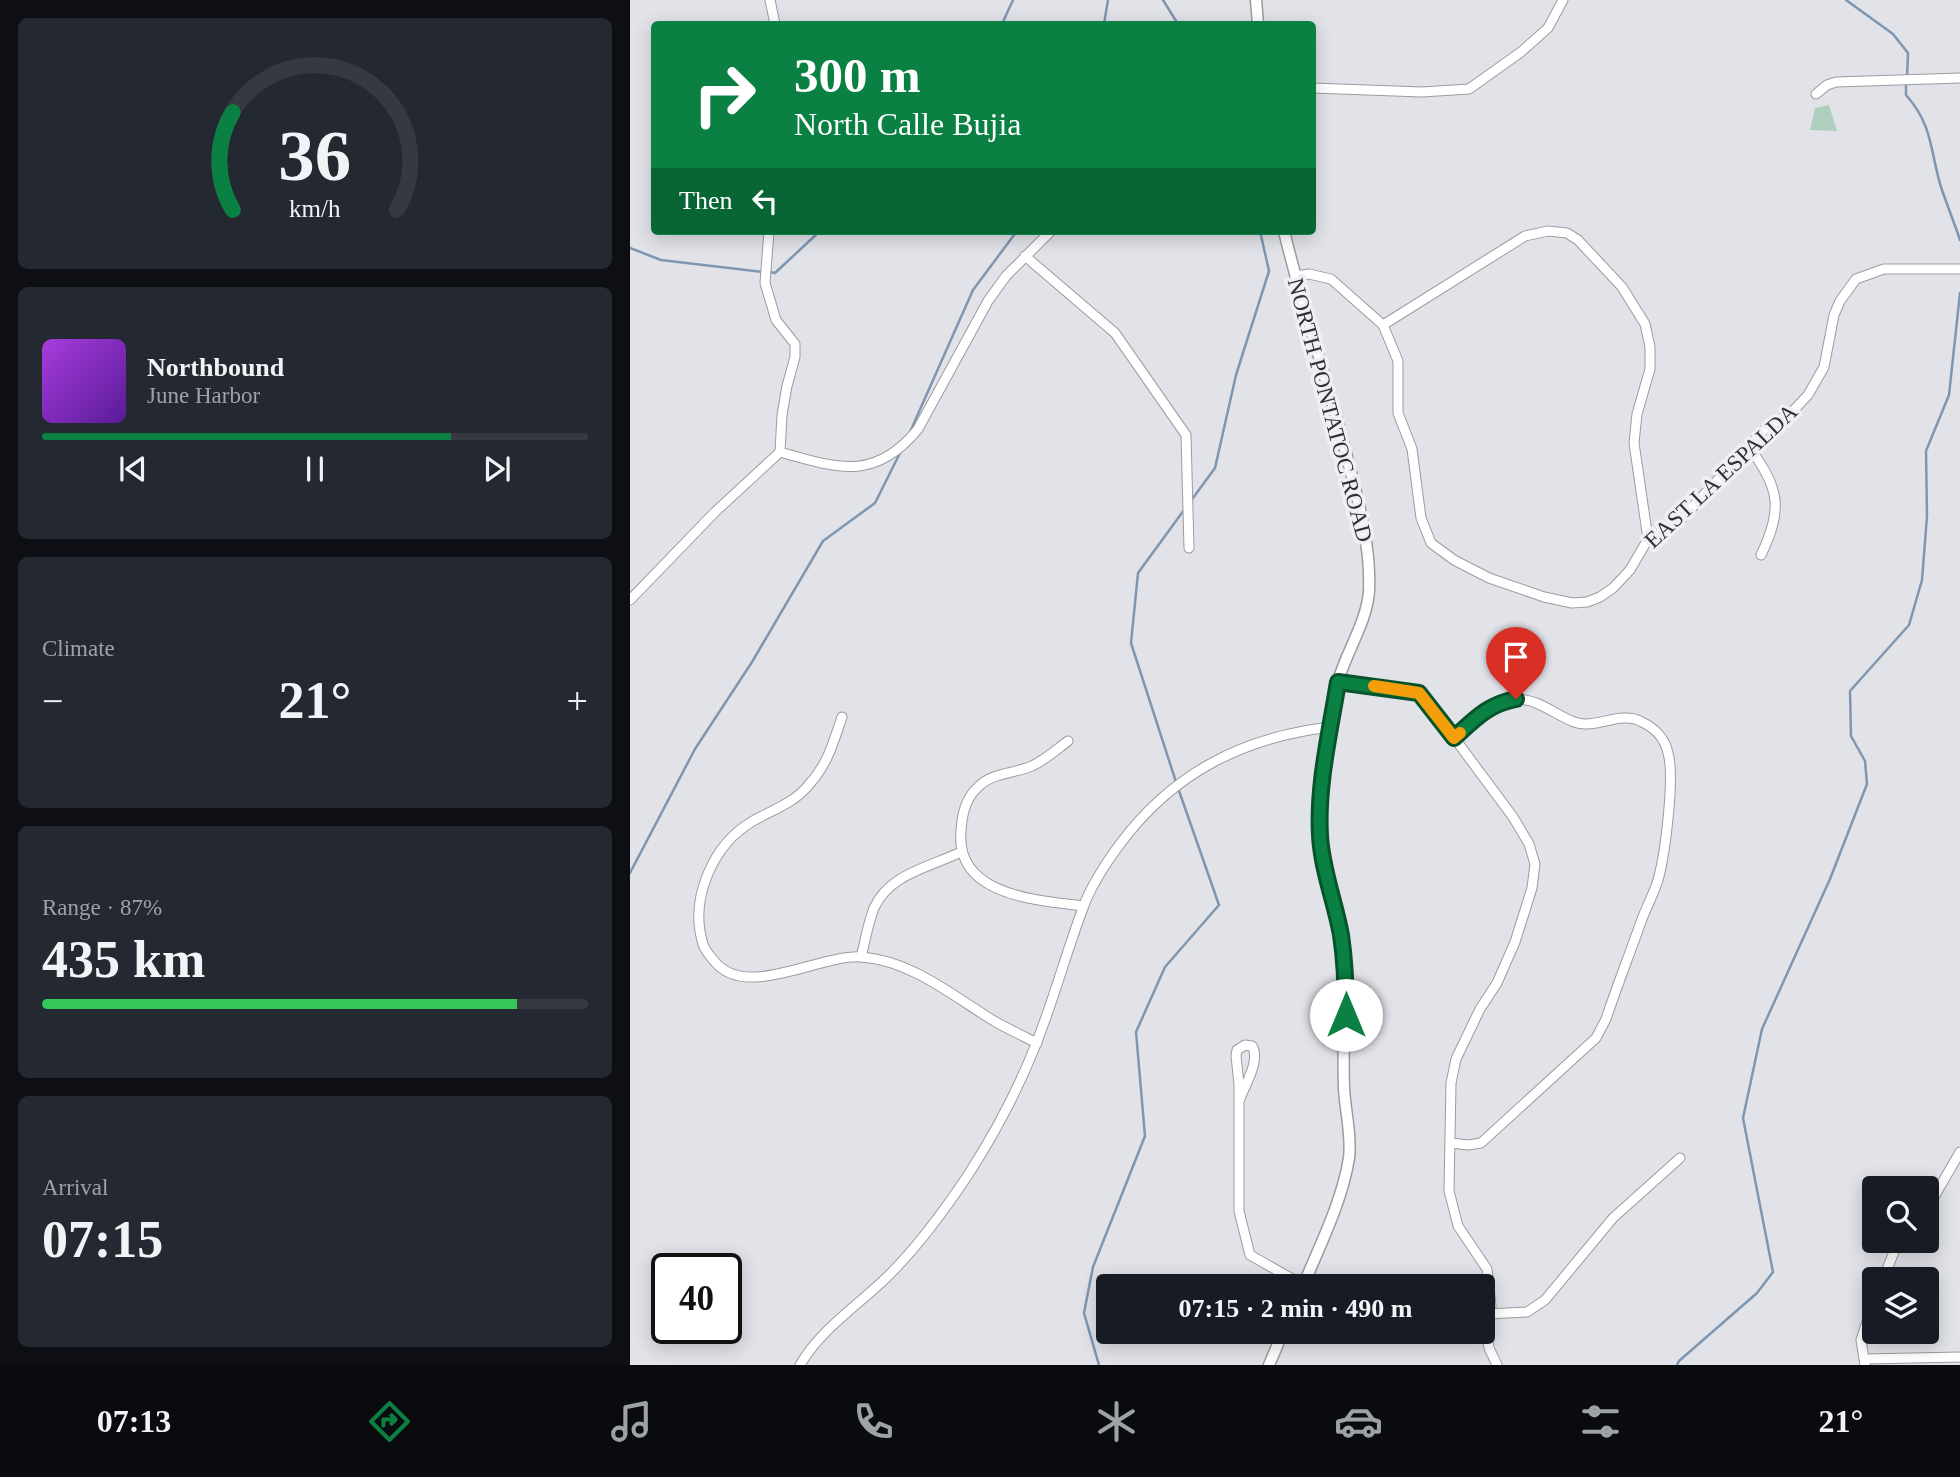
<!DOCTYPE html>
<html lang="en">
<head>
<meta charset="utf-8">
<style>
	body { margin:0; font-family:"Times New Roman",serif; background:#242831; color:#f1f3f6; height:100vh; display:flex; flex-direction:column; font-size:26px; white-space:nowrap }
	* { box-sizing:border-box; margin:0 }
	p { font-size:23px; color:#9ea1a6 }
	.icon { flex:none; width:38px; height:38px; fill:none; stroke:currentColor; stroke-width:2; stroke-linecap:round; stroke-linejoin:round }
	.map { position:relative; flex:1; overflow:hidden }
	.sheet { display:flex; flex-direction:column; gap:18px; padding:18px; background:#0d0f14; width:630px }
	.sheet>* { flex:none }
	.top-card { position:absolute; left:21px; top:21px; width:665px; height:214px; border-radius:7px; box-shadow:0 4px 18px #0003; background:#0b8043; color:#fff; overflow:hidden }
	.controls { position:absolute; left:1232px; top:1176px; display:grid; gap:14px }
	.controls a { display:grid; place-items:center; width:77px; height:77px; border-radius:7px; background:#171b24; box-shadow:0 4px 18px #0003; font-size:35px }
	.speed { position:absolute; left:21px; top:1253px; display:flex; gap:14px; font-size:35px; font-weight:700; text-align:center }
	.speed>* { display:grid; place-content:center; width:91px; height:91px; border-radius:50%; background:#171b24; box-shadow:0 4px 18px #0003; line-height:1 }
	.speed .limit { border:4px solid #111; border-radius:10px; background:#fff; color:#111 }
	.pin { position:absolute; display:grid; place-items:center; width:60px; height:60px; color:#fff; margin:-72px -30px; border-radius:50% 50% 50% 0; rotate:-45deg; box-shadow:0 0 7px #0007 }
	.pin .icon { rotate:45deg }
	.me { position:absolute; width:77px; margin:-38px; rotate:0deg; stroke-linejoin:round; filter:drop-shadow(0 0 5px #0008) }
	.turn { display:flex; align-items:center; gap:24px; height:147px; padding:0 28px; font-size:32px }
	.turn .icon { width:91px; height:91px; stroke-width:2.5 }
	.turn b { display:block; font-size:49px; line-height:60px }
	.then { display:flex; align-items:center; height:66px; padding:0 28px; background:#0003; gap:14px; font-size:26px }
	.big { font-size:52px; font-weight:700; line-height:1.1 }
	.sheet .widget { flex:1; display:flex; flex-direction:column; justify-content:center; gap:10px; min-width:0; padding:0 24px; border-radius:10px; background:#242831 }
	.sheet .dial { align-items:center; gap:0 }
	.dial svg { height:182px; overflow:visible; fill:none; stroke:#363941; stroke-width:7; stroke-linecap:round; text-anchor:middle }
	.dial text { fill:#f1f3f6; stroke:none }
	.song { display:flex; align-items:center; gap:21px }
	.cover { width:84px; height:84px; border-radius:10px; background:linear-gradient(135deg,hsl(280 70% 55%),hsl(270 70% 35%)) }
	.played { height:7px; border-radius:4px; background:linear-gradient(90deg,#0b8043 75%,#363941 75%) }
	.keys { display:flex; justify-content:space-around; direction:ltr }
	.heat { display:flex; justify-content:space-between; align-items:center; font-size:38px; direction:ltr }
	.charge { height:10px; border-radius:5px; background:linear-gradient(90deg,#34c759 87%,#363941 0) }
	.trip { position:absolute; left:466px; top:1274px; width:399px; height:70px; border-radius:7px; background:#171b24; box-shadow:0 4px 18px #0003; font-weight:700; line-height:70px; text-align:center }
	.tabs { display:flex; height:112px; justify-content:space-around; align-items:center; background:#090b0e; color:#9ea1a6 }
	.tabs .icon { width:49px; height:49px }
	.tabs .active { color:#0b8043 }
	.tabs b { font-size:32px; color:#f1f3f6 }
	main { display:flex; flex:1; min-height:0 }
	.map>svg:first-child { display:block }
	.pitch { fill:#aecfbe }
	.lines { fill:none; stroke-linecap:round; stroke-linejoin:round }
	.stream { stroke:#7f96b1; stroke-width:2.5 }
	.minor-casing { stroke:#9b9ca1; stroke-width:11 }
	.tertiary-casing { stroke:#9b9ca1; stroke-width:13 }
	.minor { stroke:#fff; stroke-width:9 }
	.tertiary { stroke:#fff; stroke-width:10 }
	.route-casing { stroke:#07532c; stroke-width:18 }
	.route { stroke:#0b8043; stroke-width:12 }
	.slow { stroke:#f59e0b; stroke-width:12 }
	.labels { text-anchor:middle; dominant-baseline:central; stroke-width:7; stroke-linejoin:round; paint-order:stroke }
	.street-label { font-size:23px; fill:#313134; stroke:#eff0f6 }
</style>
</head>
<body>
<main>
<section class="sheet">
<div class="widget dial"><svg viewBox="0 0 100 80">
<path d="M14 69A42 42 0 1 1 86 69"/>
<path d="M14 69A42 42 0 0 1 14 26" stroke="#0b8043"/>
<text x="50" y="56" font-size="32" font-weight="700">36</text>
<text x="50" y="72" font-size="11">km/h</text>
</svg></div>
<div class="widget">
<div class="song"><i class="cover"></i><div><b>Northbound</b><p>June Harbor</p></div></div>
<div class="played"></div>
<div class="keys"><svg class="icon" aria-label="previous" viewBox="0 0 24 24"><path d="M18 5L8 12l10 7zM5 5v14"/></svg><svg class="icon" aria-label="pause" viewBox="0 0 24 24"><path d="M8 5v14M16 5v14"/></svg><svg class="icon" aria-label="next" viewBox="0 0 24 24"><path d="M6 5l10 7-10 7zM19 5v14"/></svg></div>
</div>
<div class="widget"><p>Climate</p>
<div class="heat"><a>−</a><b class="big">21°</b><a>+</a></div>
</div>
<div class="widget"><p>Range · 87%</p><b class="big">435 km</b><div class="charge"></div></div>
<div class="widget"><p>Arrival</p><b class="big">07:15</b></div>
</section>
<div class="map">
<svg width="1330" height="1365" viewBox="0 0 1330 1365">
	<rect width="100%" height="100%" fill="#e2e3e9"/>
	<path class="pitch" d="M1199,105L1207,131L1180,130L1185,108Z"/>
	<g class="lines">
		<g class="stream">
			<path d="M533,0L548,24"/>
			<path d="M1216,0L1263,34L1278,53L1277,77"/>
			<path d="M372,24L383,0"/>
			<path d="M474,24L478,0"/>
			<path d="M1276,83V95C1303,125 1300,151 1311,187C1317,205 1324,222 1330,240"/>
			<path d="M0,248L31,260L133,272"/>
			<path d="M140,272L145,273L190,231"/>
			<path d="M280,432L343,290L387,231"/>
			<path d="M560,502L585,468L606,375L639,271L630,231"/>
			<path d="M546,782L501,643L508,573L554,510"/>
			<path d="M0,873L65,749L122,662L193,541L245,503L271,451"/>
			<path d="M469,1365L454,1313L463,1267L515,1136L506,1032L535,967L589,905L548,788"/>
			<path d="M1047,1365L1049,1361L1127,1293L1143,1272L1113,1118L1132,1029L1200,879L1237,784L1235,761L1221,736L1220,691L1279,625L1292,580L1297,516L1296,451L1319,395L1330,293"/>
		</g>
		<defs>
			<g id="minor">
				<path d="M140,0L145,24"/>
				<path d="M682,88L792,92L839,89L891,52L918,28L933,0"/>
				<path d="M1186,94L1197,85L1206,82L1330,78"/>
				<path d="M139,231L135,283L146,320L165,344V357L157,386L152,415L150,452C207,468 245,482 288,429L358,301L376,276L421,231"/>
				<path d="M395,256L485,333L556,435L559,548"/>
				<path d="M665,276L679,274L701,279L753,325L768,361V413L782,449L791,518L801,543L824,560L859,578L914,597L942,603L957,602L970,597L983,588L1000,570L1018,539L1043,528L1135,429L1162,412L1178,395L1194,367L1204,315L1210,301L1226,279L1254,269H1330"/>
				<path d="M753,325L895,236L918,231L937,233L948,240L992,287L1015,324L1020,347V369L1007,414L1004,443L1018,539"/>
				<path d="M1119,447C1150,489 1153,509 1131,555"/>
				<path d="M0,600L85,512L150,452"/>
				<path d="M708,682L789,693L805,712L883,817L899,844L905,864L902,888L885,942L867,983L850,1009L826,1059L821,1083L819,1191L828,1226L857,1269L861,1306L858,1314L856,1330L859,1348L867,1365"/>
				<path d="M212,717C202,746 198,764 177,787C162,804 142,810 123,821C83,844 59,899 73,944C75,951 81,957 85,962C117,1000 189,954 232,957C282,961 323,996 364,1021C378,1029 393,1036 407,1043"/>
				<path d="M438,741C426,750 415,760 402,766C383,774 363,772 348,787C335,799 332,815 331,831C325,896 407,900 453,906"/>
				<path d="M231,957C235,942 238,923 244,908C259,874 300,867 331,852"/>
				<path d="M610,1099C615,1084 631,1060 622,1046L615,1045L607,1050L606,1056L609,1084V1211L620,1255L673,1285"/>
				<path d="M821,1143L838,1145L851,1143L966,1038L976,1019C987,986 1000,953 1012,919C1017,906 1024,893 1028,880C1035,855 1045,777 1038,753C1035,739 1025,728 1012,722C990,710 966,730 944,722C931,717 919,708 906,703C872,689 847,717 824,738"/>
				<path d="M1297,1209L1330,1152"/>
				<path d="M1253,1279L1266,1247L1271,1241"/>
				<path d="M858,1314L897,1312L915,1300L983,1218L1050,1158"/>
				<path d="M1235,1359L1330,1357"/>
				<path d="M170,1365C190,1330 227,1306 256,1278C287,1248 314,1211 338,1175C365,1133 388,1090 406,1044C424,999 436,953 453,908C461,885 476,863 490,844C543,773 613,737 701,727"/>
				<path d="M1235,1365L1231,1340L1244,1300"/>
			</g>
			<g id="tertiary">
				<path d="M626,0L628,24"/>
				<path d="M654,231C672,307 698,381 717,457C728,500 741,545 739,591C737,621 718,649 709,678C704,695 703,714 700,732C695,766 689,800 690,834C691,871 707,905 712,941C718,990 712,1039 714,1088C715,1111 722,1135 719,1158C712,1202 690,1245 673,1286"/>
				<path d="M639,1365L653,1332"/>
			</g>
		</defs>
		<use href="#minor" class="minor-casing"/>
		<use href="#tertiary" class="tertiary-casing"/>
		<use href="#minor" class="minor"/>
		<use href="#tertiary" class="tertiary"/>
	</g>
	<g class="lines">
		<defs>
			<path id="route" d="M716,1015C716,988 715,962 711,935C705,902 692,870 690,836C687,785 700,732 708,682L789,693L824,738C844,720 858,704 886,699"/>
		</defs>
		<use href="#route" class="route-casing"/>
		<use href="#route" class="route"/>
		<path class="slow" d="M744,686L789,693L824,738L830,733"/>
	</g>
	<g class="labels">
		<g class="street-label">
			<text transform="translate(700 410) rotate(75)">NORTH PONTATOC ROAD</text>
			<text transform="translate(1091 476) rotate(-43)">EAST LA ESPALDA</text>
		</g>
	</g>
</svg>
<div class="controls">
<a><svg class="icon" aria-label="search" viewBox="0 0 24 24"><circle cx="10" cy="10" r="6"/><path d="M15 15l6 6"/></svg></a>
<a><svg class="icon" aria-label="layers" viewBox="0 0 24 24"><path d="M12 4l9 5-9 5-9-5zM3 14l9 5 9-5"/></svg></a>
</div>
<div class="speed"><div class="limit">40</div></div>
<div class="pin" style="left:886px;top:699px;background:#d93025"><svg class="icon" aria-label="arrive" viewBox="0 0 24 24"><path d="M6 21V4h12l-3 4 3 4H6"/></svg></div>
<svg class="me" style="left:716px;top:1015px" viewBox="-20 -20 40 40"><circle r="19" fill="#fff"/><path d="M0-13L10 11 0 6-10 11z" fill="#0b8043"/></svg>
<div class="trip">07:15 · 2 min · 490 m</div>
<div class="top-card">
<div class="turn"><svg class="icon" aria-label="right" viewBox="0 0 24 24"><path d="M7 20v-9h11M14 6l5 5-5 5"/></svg><div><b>300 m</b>North Calle Bujia</div></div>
<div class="then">Then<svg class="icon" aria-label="left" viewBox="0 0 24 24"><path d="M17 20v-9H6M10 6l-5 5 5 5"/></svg></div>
</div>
</div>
</main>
<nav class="tabs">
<b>07:13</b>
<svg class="icon active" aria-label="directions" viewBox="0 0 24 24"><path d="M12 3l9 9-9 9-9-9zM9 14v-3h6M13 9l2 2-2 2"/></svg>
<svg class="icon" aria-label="music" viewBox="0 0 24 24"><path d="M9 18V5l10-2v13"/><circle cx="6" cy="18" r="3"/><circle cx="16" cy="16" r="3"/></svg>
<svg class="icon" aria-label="phone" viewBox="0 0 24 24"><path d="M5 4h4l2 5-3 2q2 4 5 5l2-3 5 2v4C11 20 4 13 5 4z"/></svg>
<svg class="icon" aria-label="climate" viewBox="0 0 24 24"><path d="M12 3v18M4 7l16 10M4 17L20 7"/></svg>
<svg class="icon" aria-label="car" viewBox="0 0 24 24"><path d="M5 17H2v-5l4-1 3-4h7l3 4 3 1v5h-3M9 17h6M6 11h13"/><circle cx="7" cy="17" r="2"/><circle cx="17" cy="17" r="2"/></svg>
<svg class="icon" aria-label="filters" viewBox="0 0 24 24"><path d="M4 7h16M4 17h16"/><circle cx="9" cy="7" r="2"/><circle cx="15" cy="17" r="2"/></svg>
<b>21°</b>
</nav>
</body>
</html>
